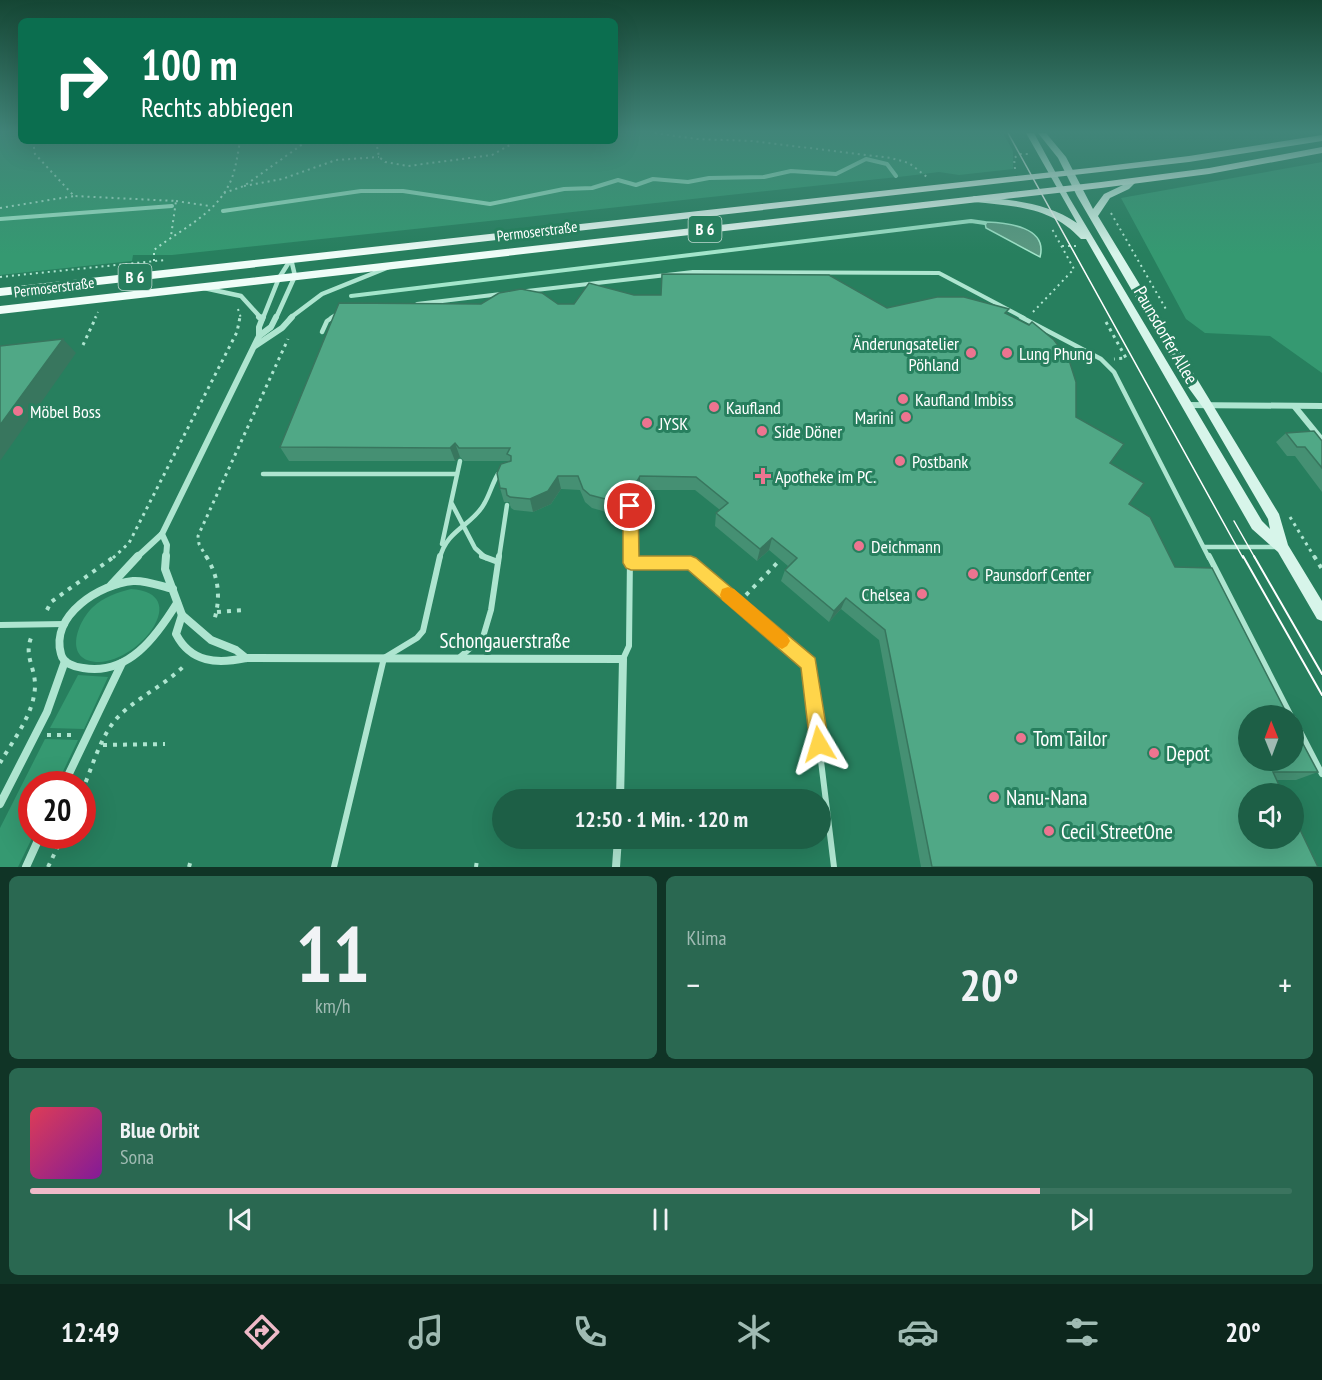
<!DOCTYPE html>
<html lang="de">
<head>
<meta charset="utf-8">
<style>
	body { margin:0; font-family:"PT Sans Narrow",sans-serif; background:#2a6851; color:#f1f3f6; height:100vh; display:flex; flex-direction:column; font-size:22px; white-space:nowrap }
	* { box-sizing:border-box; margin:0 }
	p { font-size:20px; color:#a0bbb3 }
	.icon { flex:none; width:33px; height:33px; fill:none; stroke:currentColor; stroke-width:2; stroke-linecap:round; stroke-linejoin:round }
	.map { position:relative; height:867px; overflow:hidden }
	.drawer { display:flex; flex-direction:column; gap:9px; padding:9px; background:#103426; flex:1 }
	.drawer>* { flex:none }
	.hud { position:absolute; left:18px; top:18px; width:600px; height:126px; border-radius:9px; box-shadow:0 6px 24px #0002; background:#0b6e4f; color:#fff; overflow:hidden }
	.needle { width:39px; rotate:359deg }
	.tools { position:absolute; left:1238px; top:705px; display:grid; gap:12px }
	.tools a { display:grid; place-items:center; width:66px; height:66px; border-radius:50%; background:#1d5f46; box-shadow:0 6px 24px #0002; font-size:30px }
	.speed { position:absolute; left:18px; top:771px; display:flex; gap:12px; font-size:30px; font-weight:700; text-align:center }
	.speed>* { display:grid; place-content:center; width:78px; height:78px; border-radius:50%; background:#1d5f46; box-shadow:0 6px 24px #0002; line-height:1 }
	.speed .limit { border:9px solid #d22; background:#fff; color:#111 }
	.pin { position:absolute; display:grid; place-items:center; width:51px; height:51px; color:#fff; margin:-26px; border:3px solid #fff; border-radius:50%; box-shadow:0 2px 6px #0007 }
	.me { position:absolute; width:66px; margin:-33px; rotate:353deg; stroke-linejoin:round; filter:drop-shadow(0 0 4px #0008) }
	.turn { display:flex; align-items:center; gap:21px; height:126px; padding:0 24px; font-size:27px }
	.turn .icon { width:78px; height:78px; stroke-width:2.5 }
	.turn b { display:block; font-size:42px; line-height:51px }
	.big { font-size:45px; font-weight:700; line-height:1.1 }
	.drawer .widget { flex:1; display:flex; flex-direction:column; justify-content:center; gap:9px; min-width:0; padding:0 21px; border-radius:9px; background:#2a6851 }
	.drawer .dial { align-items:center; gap:0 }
	.dial b { font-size:78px; line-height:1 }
	.song { display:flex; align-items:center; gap:18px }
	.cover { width:72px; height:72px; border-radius:9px; background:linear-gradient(135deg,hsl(350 70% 55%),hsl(290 70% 35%)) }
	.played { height:6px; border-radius:3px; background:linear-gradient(90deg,#efbac8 80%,#3b745f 80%) }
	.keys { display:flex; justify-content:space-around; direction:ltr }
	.heat { display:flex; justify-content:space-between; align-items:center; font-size:33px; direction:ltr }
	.drawer .tiles { flex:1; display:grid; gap:9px; grid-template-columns:1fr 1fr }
	.widget:last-child { grid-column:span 2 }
	.trip { position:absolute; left:492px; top:789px; width:339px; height:60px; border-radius:30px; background:#1d5f46; box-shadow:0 6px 24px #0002; font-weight:700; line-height:60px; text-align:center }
	.menu { display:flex; height:96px; justify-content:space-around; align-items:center; background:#0c261c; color:#a0bbb3 }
	.menu .icon { width:42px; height:42px }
	.menu .on { color:#efbac8 }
	.menu b { font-size:27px; color:#f1f3f6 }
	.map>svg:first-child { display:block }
	.green { fill:#359971 }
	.water { fill:#5b9881; stroke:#a3e6cb; stroke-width:1.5 }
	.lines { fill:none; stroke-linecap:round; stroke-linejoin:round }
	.stream { stroke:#a3e6cb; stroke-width:4 }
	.path-far2 { stroke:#aee5d0; stroke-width:2; stroke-dasharray:2 4; stroke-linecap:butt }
	.path-far1 { stroke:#aee5d0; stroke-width:3; stroke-dasharray:3 4.5; stroke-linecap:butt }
	.path { stroke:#aee5d0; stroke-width:4; stroke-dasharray:4 6; stroke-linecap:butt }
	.service-far2 { stroke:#aee5d0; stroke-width:4 }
	.service-far1 { stroke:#aee5d0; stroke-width:4.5 }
	.service { stroke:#aee5d0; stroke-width:6 }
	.minor-far2 { stroke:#aee5d0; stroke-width:4.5 }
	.minor-far1 { stroke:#aee5d0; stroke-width:6 }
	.minor { stroke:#aee5d0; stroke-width:8 }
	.secondary { fill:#d7f5ea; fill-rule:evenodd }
	.primary { fill:#effdf8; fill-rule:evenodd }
	.tram-far1 { stroke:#fff; stroke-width:1.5 }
	.tram { stroke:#fff; stroke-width:2 }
	.wall { fill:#459073 }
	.shaded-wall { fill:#38765e }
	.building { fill:#50a886; stroke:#38765e; stroke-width:1.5 }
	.route { fill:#ffd54a; stroke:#a68a30; stroke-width:1.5 }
	.slow { fill:#f59e0b }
	.poi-dot { fill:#ed7490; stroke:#277f5e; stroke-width:2 }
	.labels { text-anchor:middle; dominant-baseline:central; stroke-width:6; stroke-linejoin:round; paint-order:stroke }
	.far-street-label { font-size:15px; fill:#fff; stroke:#277f5e }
	.shield { fill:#277f5e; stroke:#bed9cf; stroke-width:1.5 }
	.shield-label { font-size:16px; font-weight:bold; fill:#fff }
	.street-label { font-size:18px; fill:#fff; stroke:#277f5e }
	.poi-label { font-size:18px; fill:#fff; stroke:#277f5e; text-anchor:start }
	.near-street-label { font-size:21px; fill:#fff; stroke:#277f5e }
	.near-poi-label { font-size:21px; fill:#fff; stroke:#277f5e; text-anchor:start }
</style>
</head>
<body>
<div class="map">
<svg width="1322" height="867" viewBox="0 0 1322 867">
	<rect width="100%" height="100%" fill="#277f5e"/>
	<g class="green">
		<path d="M0,133H21V141H615V133H1003L1013,151V169L959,175L939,172L907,176L172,255H133L132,261L0,275Z"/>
		<path d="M1322,162V373L1270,336L1205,333L1186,319L1121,198Z"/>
		<path d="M131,589C193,593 140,661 99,662C63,662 76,623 93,607C104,597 116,593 131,589Z"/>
		<path d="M78,675L108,677L84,729L50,728Z"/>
		<path d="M45,739L78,740L57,784H32L33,836L18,867H0V828Z"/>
	</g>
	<path class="water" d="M987,222C1008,223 1048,227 1040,257L986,228L985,223Z"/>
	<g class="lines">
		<g class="stream">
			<path d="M223,211L361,191H403L490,204L564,189L592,188L618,180L636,185L653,179L688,182L709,178L764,177L791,171L836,174L866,159L887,164L896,176"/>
			<path d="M0,219L172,206"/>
			<path d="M351,296L971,221L985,223"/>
		</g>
		<g class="path-far2">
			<path d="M655,133L697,139L752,141L891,158L909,163L927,177"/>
			<path d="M33,141L35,154L74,196L176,201L171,236"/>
			<path d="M376,141L379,157L385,162L408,166L492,155L517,141"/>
			<path d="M1015,169L1014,158L1020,154H1031"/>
			<path d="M244,186L282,179L336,160L379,157"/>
			<path d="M224,193L244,186L307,141"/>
			<path d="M176,201L210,206"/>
			<path d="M0,208L74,196"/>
			<path d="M1111,213L1167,311"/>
			<path d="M1062,246H1077"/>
			<path d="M154,261V250C177,232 211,216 226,190C235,176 237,158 240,141"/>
			<path d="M0,277L165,260"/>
			<path d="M238,309L241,318"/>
			<path d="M1033,312L1074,269L1051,227"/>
			<path d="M95,318L98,312"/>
		</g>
		<g class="path-far1">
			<path d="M1106,322L1126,358L1114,359"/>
			<path d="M83,345L96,317"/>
			<path d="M1290,517L1315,558"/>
			<path d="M113,558L129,543L237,332L240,317"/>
			<path d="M207,558L199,544L198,536L288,339"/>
		</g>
		<g class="path">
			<path d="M206,556C219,577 221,597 214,621"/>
			<path d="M1314,556L1322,569"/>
			<path d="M746,595L780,560"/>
			<path d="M47,610L51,602L115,556"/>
			<path d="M217,612L244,610"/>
			<path d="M47,735H77"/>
			<path d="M103,745L165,744"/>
			<path d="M0,763C13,740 35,713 35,685C35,667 24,656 31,638"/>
			<path d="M82,791C93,766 101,732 122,713C142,695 166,684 185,665"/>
			<path d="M48,867L63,836"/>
			<path d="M189,867L191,860"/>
			<path d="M476,867L477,860"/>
		</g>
		<g class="service-far2">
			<path d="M527,291L693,272L939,273L1024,318"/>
			<path d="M417,304L501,294"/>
			<path d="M331,318L337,314"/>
		</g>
		<g class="service-far1">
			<path d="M1021,317L1101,359L1114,372L1209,558"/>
			<path d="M322,332L327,321L333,317"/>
			<path d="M263,474H457"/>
			<path d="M452,504L475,548L486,558"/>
			<path d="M442,544L460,461"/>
			<path d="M1204,547H1276"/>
			<path d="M440,558C446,530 473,525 484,504C490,494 492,484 498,474L502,473"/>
			<path d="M499,558L507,505"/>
			<path d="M630,558V506"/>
		</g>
		<g class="service">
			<path d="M482,556L498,562"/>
			<path d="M1209,556L1291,716"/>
			<path d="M631,563H691L809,663L834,867"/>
			<path d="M0,625L65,624"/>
			<path d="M460,657L483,637L491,610L499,556"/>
			<path d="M623,659L629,646L630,556"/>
			<path d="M1293,718L1322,774"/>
			<path d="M334,867L384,658L417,638L423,631L440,556"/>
		</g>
		<g class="minor-far2">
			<path d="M204,288L241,296L261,318"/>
			<path d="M263,318L279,278L291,259"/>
			<path d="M276,318L295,276L291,259"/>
			<path d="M290,318L322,294L389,267"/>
		</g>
		<g class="minor-far1">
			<path d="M259,317L262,319"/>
			<path d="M259,336V327L263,317"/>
			<path d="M255,346L282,328L292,317"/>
			<path d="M1187,405L1322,406"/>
			<path d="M1295,407L1322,440"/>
			<path d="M162,534L167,545L166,558"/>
			<path d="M136,558L162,534L259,336L271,327L276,317"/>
		</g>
		<g class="minor">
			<path d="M166,556L165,569L182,615L176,634C191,663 217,664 246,658L623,659L620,800"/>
			<path d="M111,585L138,556"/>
			<path d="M173,589C160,586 146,580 133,581C100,584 50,615 61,654C63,663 74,667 83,668C128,676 156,637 177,603"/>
			<path d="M182,615L211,640L236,650L246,658"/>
			<path d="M64,784L122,663"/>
			<path d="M0,804L47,712L65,661"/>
			<path d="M26,867L40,836"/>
			<path d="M616,867L618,838"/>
		</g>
		<path class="secondary" d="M1026,133H1034L1070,199L1262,521L1270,529L1268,519L1204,409L1188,387L1077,196L1058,158L1038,133H1046L1066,157L1093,209L1104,194L1123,185L1130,179L1137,181L1129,189L1110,198L1098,216L1279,514L1288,545L1322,601V621L1317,619L1278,552L1252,529L1086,239H1081C1052,207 1015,206 974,202L970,199L974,196C1010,200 1046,202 1077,223Z"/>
		<g class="primary">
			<path d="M1322,135V141L1189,162L0,296V288L1098,167L1189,156Z"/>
			<path d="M1322,147V153L1209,174L1101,188L0,314V306L1101,182L1209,168Z"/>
		</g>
		<g class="tram-far1">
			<path d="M1008,133L1243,558"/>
			<path d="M1234,521L1255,558"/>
		</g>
		<g class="tram">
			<path d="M1243,556L1322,695"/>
			<path d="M1254,556L1322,674"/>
		</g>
	</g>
	<g class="wall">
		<path d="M634,295L1006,314L1076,417L1110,463L1129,504L1175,567L1318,772L1296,780H1276L1318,867H921L879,640L841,609L829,622L781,581L785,570L788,566L769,550L757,561L715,526L716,513L720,510L695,490H640L633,503L628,502L624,509L610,513L592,508L585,502L580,490L561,489L551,504L533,512L514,510L511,508L509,502H504L500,488L509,461H464L460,457L455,461H289L280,447L558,304H574Z"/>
		<path d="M1286,433L1322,441V492L1295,456H1287L1276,442Z"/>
	</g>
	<g class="shaded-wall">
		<path d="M63,339L76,353L0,461V425Z"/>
		<path d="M455,443L460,457L455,461L450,448Z"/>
		<path d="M558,476L561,489L551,504L533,512L530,499Z"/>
		<path d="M640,476V490L633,503L632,490Z"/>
		<path d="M627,489L628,502L624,509L610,513L609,500Z"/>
		<path d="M772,538L769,550L757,561L760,549Z"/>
		<path d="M846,598L841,609L829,622L834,611Z"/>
	</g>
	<g class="building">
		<path d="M662,274L829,275L887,308L937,297H964L1009,309L1005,313L1029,325L1032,322L1054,340L1069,360L1076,382V417L1124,444L1110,463L1144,483L1129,504L1150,517L1175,567L1212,568L1288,716H1248V760H1293V725L1318,772H1273L1283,794H1248V838H1293V815L1318,867H932L885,630L846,598L834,611L785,570L797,558L772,538L760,549L716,513L728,503L696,477L640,476L632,490L627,489L623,496L609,500L590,495L583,489L578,476H558L548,491L530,499L510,497L507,495L506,489L500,488L497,473L501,464L511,461V456L507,454L510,448H459L455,443L450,448L280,447L339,303L481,304L499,293L521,289L542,293L558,304H574L589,283L634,295H661Z"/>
		<path d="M63,339L0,425V346Z"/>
		<path d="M1314,431L1322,441V468L1305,447H1297L1286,433Z"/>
	</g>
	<linearGradient id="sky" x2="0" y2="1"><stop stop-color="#154634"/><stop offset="0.52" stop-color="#418579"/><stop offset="1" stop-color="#418579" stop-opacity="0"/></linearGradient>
	<rect width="1322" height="254" fill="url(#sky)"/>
	<path class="route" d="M630,499L636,501L638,506L639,556H691L696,558L815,658L829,744L826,750L819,753L813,750L810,744L801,668L688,570H631L626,568L623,563V506L625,501Z"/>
	<path class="slow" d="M728,587L734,589L787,635L790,641L787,646L782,649L776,646L722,600L720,595L722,589Z"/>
	<g class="poi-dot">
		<circle cx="971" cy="353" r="6"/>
		<circle cx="1007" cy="353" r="6"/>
		<circle cx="903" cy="399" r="6"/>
		<circle cx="714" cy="407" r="6"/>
		<circle cx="18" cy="411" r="6"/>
		<circle cx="906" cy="417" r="6"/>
		<circle cx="647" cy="423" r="6"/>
		<circle cx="762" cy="431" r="6"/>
		<circle cx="900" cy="461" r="6"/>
		<path d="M760 467h6v6h6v6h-6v6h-6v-6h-6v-6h6z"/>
		<circle cx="859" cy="546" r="6"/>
		<circle cx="973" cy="574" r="6"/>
		<circle cx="922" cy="594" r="6"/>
		<circle cx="1021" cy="738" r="6"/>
		<circle cx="1154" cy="753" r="6"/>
		<circle cx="994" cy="797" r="6"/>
		<circle cx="1049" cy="831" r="6"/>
	</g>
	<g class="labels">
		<g class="far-street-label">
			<text transform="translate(537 231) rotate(-7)">Permoserstraße</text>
			<text transform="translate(54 287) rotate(-7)">Permoserstraße</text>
		</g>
		<g class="shield">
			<rect x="688.5" y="216" width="33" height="26" rx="4.5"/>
			<rect x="118.5" y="264" width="33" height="26" rx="4.5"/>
		</g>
		<g class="shield-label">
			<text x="705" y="229">B 6</text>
			<text x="135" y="277">B 6</text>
		</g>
		<g class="street-label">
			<text transform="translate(1166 335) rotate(60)">Paunsdorfer Allee</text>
		</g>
		<g class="poi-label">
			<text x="959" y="343" text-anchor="end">Änderungsatelier<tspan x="959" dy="21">Pöhland</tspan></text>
			<text x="1019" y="353">Lung Phung</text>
			<text x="915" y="399">Kaufland Imbiss</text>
			<text x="726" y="407">Kaufland</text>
			<text x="30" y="411">Möbel Boss</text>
			<text x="894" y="417" text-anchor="end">Marini</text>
			<text x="659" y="423">JYSK</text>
			<text x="774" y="431">Side Döner</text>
			<text x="912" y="461">Postbank</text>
			<text x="775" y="476">Apotheke im PC.</text>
			<text x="871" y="546">Deichmann</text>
			<text x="985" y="574">Paunsdorf Center</text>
			<text x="910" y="594" text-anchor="end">Chelsea</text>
		</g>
		<g class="near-street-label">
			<text x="505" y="640">Schongauerstraße</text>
		</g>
		<g class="near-poi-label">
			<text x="1033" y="738">Tom Tailor</text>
			<text x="1166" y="753">Depot</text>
			<text x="1006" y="797">Nanu-Nana</text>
			<text x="1061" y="831">Cecil StreetOne</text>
		</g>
	</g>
</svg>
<div class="tools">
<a><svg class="needle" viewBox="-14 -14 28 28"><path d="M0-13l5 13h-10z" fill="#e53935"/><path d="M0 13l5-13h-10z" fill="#a0bbb3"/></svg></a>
<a><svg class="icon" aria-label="sound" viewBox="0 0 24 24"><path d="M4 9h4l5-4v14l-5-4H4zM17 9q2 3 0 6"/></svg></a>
</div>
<div class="speed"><div class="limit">20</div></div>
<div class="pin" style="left:630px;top:506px;background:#d93025"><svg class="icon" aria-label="arrive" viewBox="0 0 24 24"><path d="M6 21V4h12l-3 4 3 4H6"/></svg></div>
<svg class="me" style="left:819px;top:744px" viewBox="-20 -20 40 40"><path d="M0-17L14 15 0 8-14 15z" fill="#ffd54a" stroke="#fff" stroke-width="4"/></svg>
<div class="trip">12:50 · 1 Min. · 120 m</div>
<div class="hud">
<div class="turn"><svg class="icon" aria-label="right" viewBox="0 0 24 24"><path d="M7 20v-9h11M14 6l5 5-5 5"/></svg><div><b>100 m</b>Rechts abbiegen</div></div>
</div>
</div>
<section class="drawer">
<div class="tiles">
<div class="widget dial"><b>11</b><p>km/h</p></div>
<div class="widget"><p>Klima</p>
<div class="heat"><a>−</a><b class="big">20°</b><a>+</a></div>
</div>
<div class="widget">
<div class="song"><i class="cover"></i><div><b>Blue Orbit</b><p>Sona</p></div></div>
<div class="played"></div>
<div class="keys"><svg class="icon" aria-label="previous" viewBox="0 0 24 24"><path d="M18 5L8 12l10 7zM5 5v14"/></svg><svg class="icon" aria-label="pause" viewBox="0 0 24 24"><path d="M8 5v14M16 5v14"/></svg><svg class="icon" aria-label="next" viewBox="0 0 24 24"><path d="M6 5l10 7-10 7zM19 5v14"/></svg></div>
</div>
</div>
</section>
<nav class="menu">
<b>12:49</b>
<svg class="icon on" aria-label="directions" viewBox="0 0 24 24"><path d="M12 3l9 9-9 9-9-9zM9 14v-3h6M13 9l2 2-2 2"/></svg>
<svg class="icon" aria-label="music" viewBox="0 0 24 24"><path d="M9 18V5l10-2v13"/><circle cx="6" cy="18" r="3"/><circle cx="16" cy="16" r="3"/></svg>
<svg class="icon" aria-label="phone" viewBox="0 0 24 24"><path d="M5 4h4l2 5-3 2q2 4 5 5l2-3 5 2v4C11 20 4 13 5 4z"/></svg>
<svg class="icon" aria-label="climate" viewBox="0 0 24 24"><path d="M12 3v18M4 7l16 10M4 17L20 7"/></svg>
<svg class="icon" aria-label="car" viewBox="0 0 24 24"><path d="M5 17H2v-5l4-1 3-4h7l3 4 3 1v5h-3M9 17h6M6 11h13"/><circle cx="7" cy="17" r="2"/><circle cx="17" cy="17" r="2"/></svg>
<svg class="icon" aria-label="filters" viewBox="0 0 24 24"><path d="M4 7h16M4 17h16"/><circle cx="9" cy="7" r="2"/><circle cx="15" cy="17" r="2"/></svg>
<b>20°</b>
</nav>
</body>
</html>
